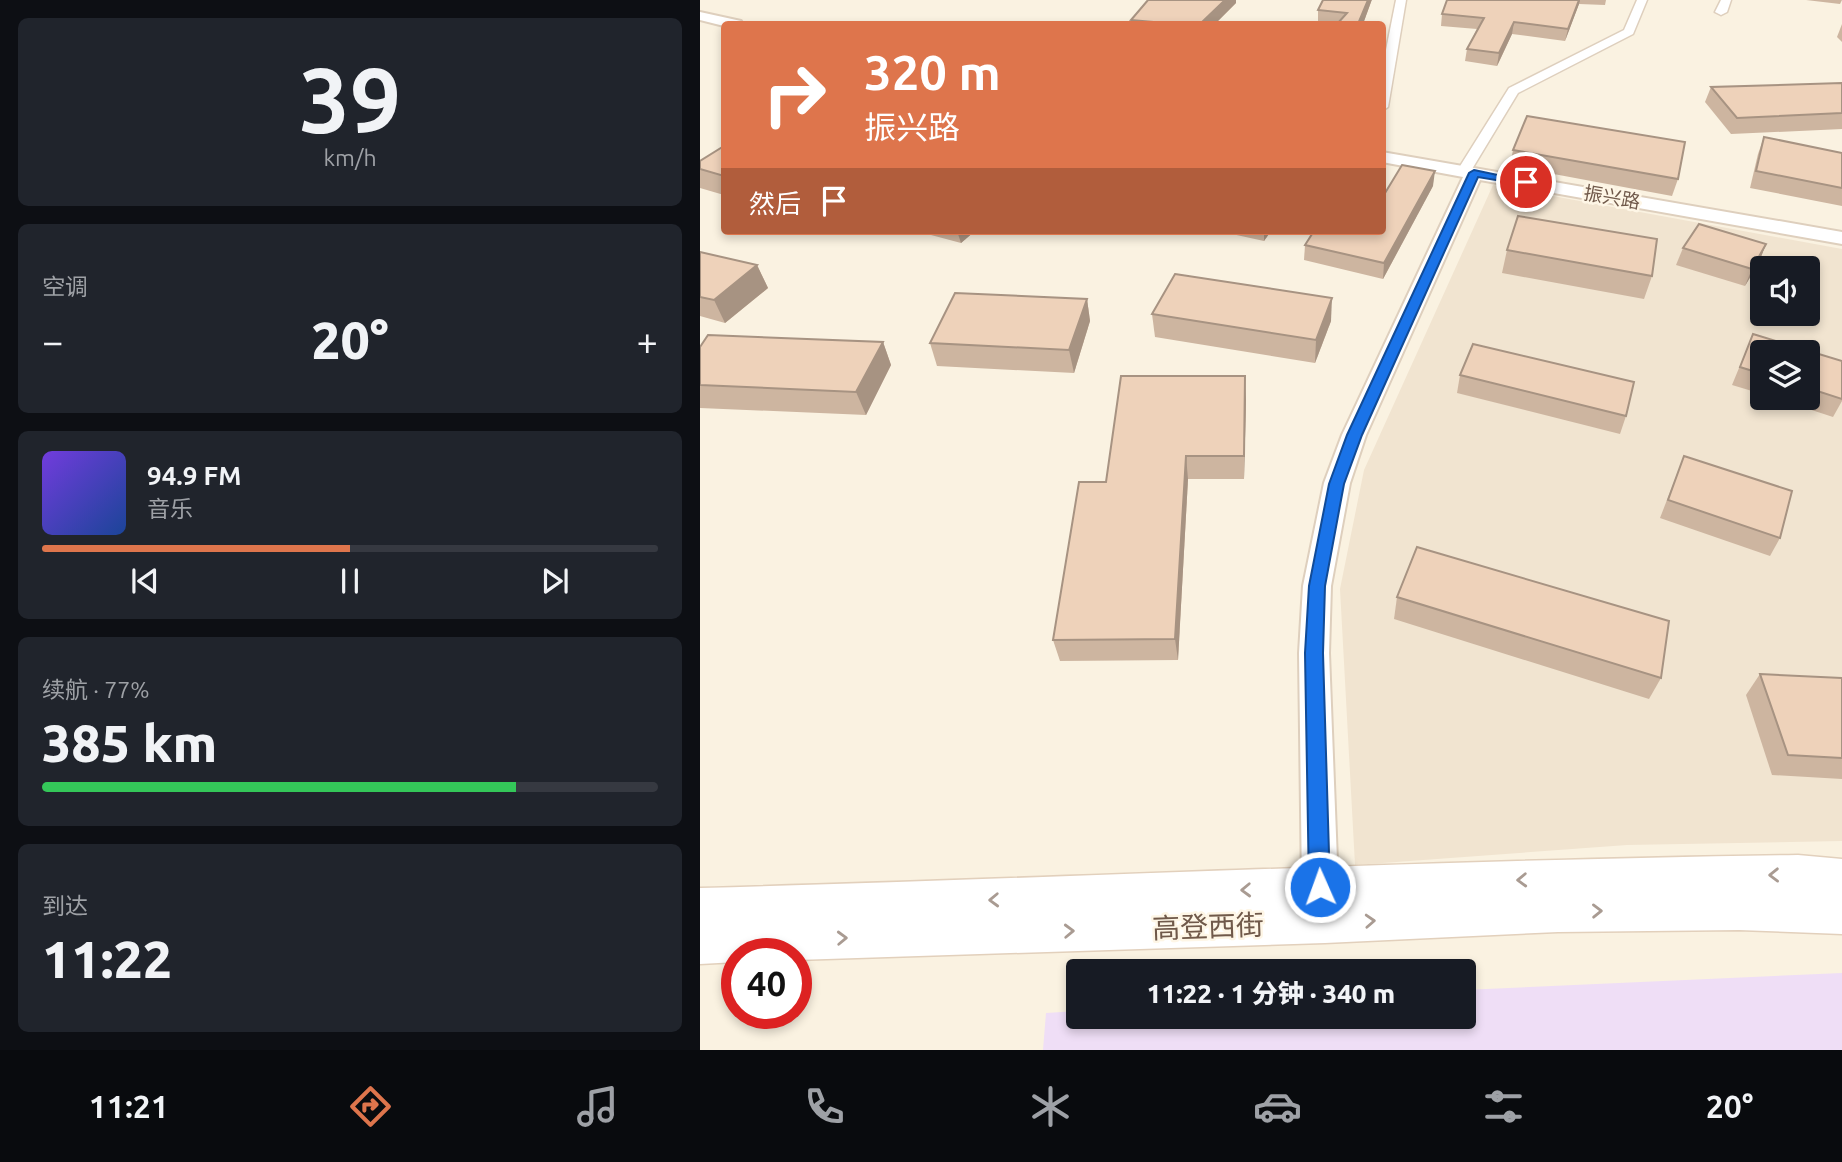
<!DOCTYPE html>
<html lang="zh">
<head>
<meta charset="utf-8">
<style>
	body { margin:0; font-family:Ubuntu,"Noto Sans SC",sans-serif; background:#20242c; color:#f1f3f6; height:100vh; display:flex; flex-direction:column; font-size:26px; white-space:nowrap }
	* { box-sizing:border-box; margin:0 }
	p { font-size:23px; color:#9ea1a6 }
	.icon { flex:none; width:38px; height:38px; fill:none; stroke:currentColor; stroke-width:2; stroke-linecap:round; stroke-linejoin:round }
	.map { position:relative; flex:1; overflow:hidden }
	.drawer { display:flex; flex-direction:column; gap:18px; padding:18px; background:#0d0f14; width:700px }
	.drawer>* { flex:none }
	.guide { position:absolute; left:21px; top:21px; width:665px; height:214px; border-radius:7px; box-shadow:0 4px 10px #0003; background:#de754c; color:#fff; overflow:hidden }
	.fabs { position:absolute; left:1050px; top:256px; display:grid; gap:14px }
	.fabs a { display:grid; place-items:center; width:70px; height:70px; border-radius:7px; background:#171b24; box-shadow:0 4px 10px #0003; font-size:35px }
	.speed { position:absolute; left:21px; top:938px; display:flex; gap:14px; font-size:35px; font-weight:700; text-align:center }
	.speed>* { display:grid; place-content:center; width:91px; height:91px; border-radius:50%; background:#171b24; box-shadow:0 4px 10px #0003; line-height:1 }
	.speed .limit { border:10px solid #d22; background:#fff; color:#111 }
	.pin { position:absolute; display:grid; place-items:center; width:60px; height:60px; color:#fff; margin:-30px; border:4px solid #fff; border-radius:50%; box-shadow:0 2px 7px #0007 }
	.me { position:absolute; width:77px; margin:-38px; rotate:358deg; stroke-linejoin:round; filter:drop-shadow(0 0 5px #0008) }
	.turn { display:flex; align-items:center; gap:24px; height:147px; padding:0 28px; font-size:32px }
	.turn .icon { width:91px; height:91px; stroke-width:2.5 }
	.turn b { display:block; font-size:49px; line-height:60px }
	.then { display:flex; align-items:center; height:66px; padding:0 28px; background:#0003; gap:14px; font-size:26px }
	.big { font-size:52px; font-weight:800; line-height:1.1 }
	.drawer .tile { flex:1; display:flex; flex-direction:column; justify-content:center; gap:10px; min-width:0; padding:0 24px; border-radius:10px; background:#20242c }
	.drawer .dial { align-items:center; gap:0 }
	.dial b { font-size:91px; line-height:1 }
	.song { display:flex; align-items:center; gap:21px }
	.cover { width:84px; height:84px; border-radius:10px; background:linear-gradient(135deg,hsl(260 70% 55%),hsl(220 70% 35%)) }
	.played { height:7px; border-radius:4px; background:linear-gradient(90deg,#de754c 50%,#363941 50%) }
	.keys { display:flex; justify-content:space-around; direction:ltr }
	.heat { display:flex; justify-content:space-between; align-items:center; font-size:38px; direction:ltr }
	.charge { height:10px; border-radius:5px; background:linear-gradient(90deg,#34c759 77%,#363941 0) }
	.trip { position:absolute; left:366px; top:959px; width:410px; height:70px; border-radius:7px; background:#171b24; box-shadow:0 4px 10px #0003; font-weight:800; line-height:70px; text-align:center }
	.dock { display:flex; height:112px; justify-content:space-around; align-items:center; background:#090b0e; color:#9ea1a6 }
	.dock .icon { width:49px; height:49px }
	.dock .current { color:#de754c }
	.dock b { font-size:32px; color:#f1f3f6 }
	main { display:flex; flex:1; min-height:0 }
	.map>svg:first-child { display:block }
	.residential { fill:#f1e4d0; fill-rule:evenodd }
	.education { fill:#efdef6 }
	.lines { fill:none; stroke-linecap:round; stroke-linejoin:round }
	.minor-casing { stroke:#decfbd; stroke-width:3 }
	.tertiary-casing { stroke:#decfbd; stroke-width:4 }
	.secondary-casing { stroke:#e2d0bc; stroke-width:3 }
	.minor { fill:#fff; fill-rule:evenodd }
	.tertiary { fill:#fff; fill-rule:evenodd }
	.secondary { fill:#fff; fill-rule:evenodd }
	.wall { fill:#cdb5a0 }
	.shaded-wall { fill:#a79382 }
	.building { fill:#eed2ba; stroke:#a79382; stroke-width:2 }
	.oneway { stroke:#a99b92 }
	.route { fill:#1a73e8; stroke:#114b97; stroke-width:2 }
	.labels { text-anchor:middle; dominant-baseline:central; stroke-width:5; stroke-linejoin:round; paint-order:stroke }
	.far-street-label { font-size:19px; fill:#70594a; stroke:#fef6e6 }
	.near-street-label { font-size:28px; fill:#70594a; stroke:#fef6e6 }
</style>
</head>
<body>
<main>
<section class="drawer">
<div class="tile dial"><b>39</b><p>km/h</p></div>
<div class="tile"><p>空调</p>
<div class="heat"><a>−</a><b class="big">20°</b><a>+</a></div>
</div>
<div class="tile">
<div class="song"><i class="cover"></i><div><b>94.9 FM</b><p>音乐</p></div></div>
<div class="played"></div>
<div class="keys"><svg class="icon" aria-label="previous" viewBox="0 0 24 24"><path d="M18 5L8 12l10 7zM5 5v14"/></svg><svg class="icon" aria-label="pause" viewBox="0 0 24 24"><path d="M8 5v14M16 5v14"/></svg><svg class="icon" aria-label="next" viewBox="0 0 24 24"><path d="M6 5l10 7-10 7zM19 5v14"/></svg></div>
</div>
<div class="tile"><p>续航 · 77%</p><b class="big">385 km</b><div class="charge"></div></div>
<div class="tile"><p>到达</p><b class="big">11:22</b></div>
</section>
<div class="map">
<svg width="1142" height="1050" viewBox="0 0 1142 1050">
	<rect width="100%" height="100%" fill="#faf2e1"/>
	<path class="residential" d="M793,185L1142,249V841L927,845L655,865L640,589L664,470ZM1062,268H1108V313H1062ZM1062,352H1108V397H1062Z"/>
	<path class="education" d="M1142,973V1050H343L346,1013L378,1011V1017H763V990Z"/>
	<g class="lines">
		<defs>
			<g id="minor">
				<path d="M696,0H706L688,107L682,111V70Z"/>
				<path d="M937,0H947L933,34L818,93L769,174H759L757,171L809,88L924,30Z"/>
				<path d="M1021,0H1031L1027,12L1021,15L1015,12Z"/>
			</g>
			<g id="tertiary">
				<path d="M0,12L41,21L43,24L24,26L0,20Z"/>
				<path d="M682,152L1142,232V244L780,180L666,435L650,483L631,586L629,653L638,887L632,899L620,904L608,899L602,887L599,653L603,586L624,483L642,435L763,177L682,162Z"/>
			</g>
			<path id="secondary" d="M1098,855L1142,859V934L1039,930L858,932L625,943L96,960V954H37V962L0,964V888C366,878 732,860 1098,855Z"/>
		</defs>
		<use href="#minor" class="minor-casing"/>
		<use href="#tertiary" class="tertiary-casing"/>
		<use href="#secondary" class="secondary-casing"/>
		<use href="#minor" class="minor"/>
		<use href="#tertiary" class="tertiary"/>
		<use href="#secondary" class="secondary"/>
	</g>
	<g class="wall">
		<path d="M747,0H906L905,5L879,4L865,41L812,34L797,66L765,61L767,49L777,29L741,26L742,14Z"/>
		<path d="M1106,0H1142L1140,4Z"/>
		<path d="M671,2L663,24H618V10Z"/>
		<path d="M536,3L515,24H431V20Z"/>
		<path d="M1142,24V42L1137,37Z"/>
		<path d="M1142,83V129L1031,134L1005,102L1011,87Z"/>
		<path d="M1064,137L1142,153V206L1050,188L1058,154Z"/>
		<path d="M24,146V195L0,188V161Z"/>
		<path d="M813,150L978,179L972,196L810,166Z"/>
		<path d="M733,186L683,279L604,260L605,245Z"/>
		<path d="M216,231H275L261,243Z"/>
		<path d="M518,231H571L564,241Z"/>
		<path d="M1066,244L1059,262L1045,286L976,265L983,248Z"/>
		<path d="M807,250L952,276L944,299L802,273Z"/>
		<path d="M0,252L57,265L68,288L25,323L0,316Z"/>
		<path d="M387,299L390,321L374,373L237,366L230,343Z"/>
		<path d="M452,314L631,321L615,363L455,337Z"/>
		<path d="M1053,334L1142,361V401L1133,417L1072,397H1108V352H1062V394L1032,385Z"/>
		<path d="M183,342L191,365L166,415L0,408V347Z"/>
		<path d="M760,375L926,416L920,434L757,393Z"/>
		<path d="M546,399L544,479H488L478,660L360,661L353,640L406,482Z"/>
		<path d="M984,456L1080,538L1070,556L960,518Z"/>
		<path d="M697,597L961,678L949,699L694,619Z"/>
		<path d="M1060,674L1142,678V779L1072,775L1046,695Z"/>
	</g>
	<g class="shaded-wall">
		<path d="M525,0H536V3L515,24H500Z"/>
		<path d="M668,0H672L671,2L663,24H658Z"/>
		<path d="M879,0H880L879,4L865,41L868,29Z"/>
		<path d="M814,22L812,34L797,66L799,53Z"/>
		<path d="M735,171L733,186L683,279L684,263Z"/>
		<path d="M257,231H275L261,243Z"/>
		<path d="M564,231H571L564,241Z"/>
		<path d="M1066,244L1059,262L1045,286L1052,269Z"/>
		<path d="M57,265L68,288L25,323L14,300Z"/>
		<path d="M632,298L631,321L615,363L616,340Z"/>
		<path d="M387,299L390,321L374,373L369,350Z"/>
		<path d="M183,342L191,365L166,415L156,392Z"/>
		<path d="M545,376L546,399L544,479V456Z"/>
		<path d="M486,456L488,479L478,660L475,639Z"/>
	</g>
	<g class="building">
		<path d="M448,0H525L500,24H476L431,20Z"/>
		<path d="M623,0H668L658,24H637L647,13L618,10Z"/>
		<path d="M747,0H879L868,29L814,22L799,53L767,49L784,18L742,14Z"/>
		<path d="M1142,83V113L1037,118L1011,87Z"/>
		<path d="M827,116L985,142L978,179L813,150Z"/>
		<path d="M1064,137L1142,153V188L1056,171Z"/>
		<path d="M24,146V176L0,169V161Z"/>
		<path d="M702,165L735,171L684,263L605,245L614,231H682V198Z"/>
		<path d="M818,216L957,239L952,276L807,250Z"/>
		<path d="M999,224L1066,244L1052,269L983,248Z"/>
		<path d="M0,252L57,265L14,300L0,297Z"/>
		<path d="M475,274L632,298L616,340L452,314Z"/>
		<path d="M255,293L387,299L369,350L230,343Z"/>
		<path d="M1053,334L1142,361V399L1108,388V352H1062V374L1040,367Z"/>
		<path d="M8,335L183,342L156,392L0,385V347Z"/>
		<path d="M773,344L934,382L926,416L760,375Z"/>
		<path d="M421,376H545L544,456H486L475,639L353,640L379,482H406Z"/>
		<path d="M984,456L1092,491L1080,538L968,500Z"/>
		<path d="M717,547L969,621L961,678L697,597Z"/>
		<path d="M1060,674L1142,678V758L1088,755Z"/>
	</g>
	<defs><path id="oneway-chevron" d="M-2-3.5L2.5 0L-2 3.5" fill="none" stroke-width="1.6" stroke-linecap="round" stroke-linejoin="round" transform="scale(1.75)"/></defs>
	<g class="oneway">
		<use href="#oneway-chevron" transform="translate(1074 875) rotate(179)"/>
		<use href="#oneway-chevron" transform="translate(822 880) rotate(178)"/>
		<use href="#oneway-chevron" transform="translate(546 890) rotate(178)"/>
		<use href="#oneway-chevron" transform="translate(294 900) rotate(178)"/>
		<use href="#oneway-chevron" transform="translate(897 911) rotate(-1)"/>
		<use href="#oneway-chevron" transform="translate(670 921) rotate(-3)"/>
		<use href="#oneway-chevron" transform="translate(369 931) rotate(-2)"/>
		<use href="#oneway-chevron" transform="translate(142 938) rotate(-2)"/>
	</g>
	<path class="route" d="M774,170L831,182L826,185L778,177L662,435L644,484L625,586L623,653L630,887L627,895L620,898L612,895L609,887L605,653L609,586L629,484L647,435L769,173Z"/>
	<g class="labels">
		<g class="far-street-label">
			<text transform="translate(912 197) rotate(10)">振兴路</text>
		</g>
		<g class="near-street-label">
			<text transform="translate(508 926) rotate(-2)">高登西街</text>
		</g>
	</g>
</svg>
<div class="fabs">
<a><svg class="icon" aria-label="sound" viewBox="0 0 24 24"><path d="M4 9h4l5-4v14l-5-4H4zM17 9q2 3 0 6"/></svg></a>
<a><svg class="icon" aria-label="layers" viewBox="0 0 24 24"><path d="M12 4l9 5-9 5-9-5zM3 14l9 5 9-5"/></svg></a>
</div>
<div class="speed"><div class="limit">40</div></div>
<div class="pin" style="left:826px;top:182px;background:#d93025"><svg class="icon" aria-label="arrive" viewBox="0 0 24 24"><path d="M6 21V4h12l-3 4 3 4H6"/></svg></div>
<svg class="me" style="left:620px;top:887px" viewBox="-20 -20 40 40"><circle r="17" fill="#1a73e8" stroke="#fff" stroke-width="3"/><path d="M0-11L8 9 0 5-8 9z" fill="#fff"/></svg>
<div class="trip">11:22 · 1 分钟 · 340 m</div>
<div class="guide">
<div class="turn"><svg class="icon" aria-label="right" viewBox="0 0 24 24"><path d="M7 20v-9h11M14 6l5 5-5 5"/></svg><div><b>320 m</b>振兴路</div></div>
<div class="then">然后<svg class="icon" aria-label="arrive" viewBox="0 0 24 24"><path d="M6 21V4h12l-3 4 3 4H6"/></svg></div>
</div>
</div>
</main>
<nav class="dock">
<b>11:21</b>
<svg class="icon current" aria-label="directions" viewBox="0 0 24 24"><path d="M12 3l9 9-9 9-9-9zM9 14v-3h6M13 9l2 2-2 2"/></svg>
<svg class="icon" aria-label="music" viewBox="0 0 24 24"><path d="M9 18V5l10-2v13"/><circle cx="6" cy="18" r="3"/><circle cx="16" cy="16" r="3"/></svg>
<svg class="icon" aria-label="phone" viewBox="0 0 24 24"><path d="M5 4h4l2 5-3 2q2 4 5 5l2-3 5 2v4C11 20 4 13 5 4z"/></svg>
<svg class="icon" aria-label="climate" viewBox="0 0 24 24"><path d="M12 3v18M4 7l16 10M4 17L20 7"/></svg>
<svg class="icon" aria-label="car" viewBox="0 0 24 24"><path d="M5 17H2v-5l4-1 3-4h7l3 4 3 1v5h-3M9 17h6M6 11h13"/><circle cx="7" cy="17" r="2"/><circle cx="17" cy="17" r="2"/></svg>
<svg class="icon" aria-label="filters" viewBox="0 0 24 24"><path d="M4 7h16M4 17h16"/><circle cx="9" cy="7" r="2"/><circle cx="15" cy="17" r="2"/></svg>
<b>20°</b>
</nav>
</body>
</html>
